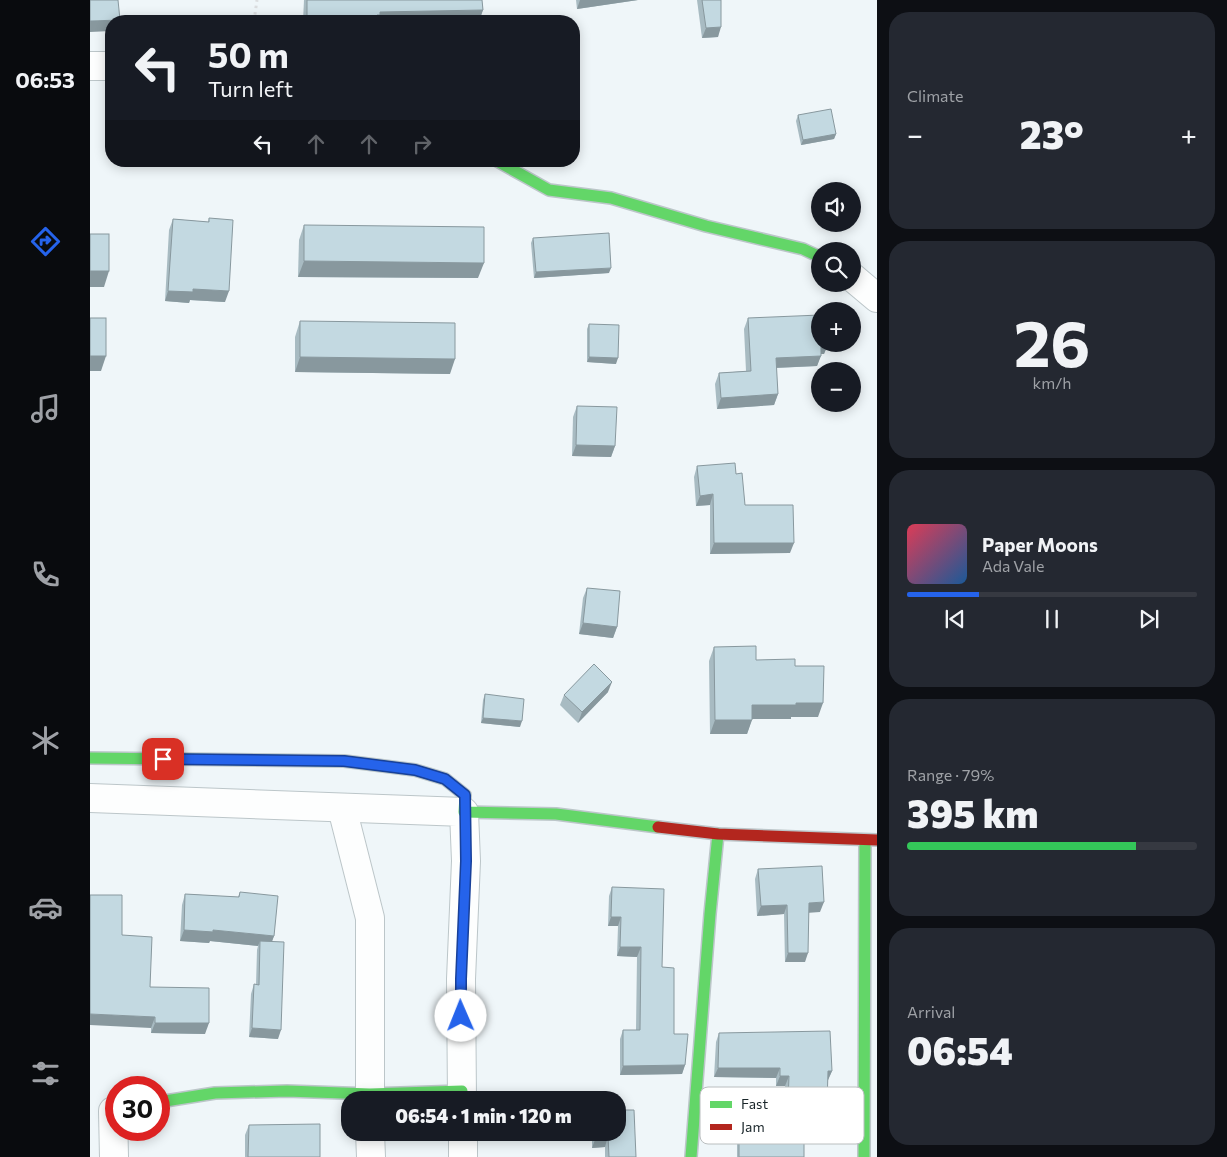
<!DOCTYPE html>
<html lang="en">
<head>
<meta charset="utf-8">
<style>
	body { margin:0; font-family:Commissioner,sans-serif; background:#242831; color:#f1f3f6; height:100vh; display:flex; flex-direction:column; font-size:19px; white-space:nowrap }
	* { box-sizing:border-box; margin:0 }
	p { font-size:16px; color:#9ea1a6 }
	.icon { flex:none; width:28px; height:28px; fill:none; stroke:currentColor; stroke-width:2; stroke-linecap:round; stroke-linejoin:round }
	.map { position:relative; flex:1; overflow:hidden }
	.drawer { display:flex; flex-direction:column; gap:12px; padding:12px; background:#0d0f14; width:350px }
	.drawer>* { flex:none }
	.hud { position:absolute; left:15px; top:15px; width:475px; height:152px; border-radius:20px; box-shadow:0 2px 12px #0003; background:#171b24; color:#f1f3f6; overflow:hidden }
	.fabs { position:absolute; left:721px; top:182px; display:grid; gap:10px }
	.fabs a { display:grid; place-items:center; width:50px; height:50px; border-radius:50%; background:#171b24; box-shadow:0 2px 12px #0003; font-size:25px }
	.speed { position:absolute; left:15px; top:1076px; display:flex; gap:10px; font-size:25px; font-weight:700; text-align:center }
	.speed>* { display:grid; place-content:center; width:65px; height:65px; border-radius:50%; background:#171b24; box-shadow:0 2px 12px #0003; line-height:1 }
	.speed .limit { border:8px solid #d22; background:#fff; color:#111 }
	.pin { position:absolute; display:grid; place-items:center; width:42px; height:42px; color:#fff; margin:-21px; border-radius:10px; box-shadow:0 2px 8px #0006 }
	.me { position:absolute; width:55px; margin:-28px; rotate:359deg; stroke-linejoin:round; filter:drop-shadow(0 0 4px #0008) }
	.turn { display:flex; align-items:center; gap:18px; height:105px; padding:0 20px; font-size:22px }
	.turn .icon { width:65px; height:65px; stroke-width:2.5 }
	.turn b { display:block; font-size:35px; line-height:42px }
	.lanes { display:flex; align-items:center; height:48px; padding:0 20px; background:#0003; justify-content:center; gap:25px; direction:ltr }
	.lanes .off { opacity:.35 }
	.big { font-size:38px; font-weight:800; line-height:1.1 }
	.drawer .card { flex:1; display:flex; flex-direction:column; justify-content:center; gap:8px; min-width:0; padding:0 18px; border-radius:20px; background:#242831 }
	.drawer .dial { align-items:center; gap:0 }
	.dial b { font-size:65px; line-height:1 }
	.song { display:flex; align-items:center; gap:15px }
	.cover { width:60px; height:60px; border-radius:8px; background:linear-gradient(135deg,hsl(350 70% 55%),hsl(210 70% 35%)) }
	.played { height:5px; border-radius:2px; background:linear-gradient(90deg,#2563eb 25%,#363941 25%) }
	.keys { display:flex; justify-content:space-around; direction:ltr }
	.heat { display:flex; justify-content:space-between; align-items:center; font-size:28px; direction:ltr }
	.charge { height:8px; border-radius:4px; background:linear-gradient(90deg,#34c759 79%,#363941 0) }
	.trip { position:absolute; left:251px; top:1091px; width:285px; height:50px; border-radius:20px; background:#171b24; box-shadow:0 2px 12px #0003; font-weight:800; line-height:50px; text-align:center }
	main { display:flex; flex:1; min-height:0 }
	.tab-bar { display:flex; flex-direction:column; width:90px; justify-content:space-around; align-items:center; background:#090b0e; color:#9ea1a6 }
	.tab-bar .icon { width:35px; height:35px }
	.tab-bar .current { color:#2563eb }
	.tab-bar b { font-size:22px; color:#f1f3f6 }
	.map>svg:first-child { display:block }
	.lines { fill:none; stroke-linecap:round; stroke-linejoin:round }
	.street-casing { stroke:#bcc6c9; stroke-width:30 }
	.fast-casing { stroke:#bcc6c9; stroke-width:14 }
	.jam-casing { stroke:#bcc6c9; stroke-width:14 }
	.path { stroke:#dbdddf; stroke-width:3; stroke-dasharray:2.5 4; stroke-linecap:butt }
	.street { stroke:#fdfefe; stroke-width:28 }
	.fast { stroke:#63d668; stroke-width:11 }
	.jam { stroke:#b3261e; stroke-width:11 }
	.wall { fill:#a8bbc2 }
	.shaded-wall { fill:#88989e }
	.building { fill:#c3d9e1; stroke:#88989e }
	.route-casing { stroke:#184099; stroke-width:12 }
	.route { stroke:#2563eb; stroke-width:9 }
	.key { fill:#fff; stroke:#babebf; stroke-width:1 }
	.key-label { font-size:14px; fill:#1a262a }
</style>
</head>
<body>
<main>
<nav class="tab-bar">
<b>06:53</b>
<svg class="icon current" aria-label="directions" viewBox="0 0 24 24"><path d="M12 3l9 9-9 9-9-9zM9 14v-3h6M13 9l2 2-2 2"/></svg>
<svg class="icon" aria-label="music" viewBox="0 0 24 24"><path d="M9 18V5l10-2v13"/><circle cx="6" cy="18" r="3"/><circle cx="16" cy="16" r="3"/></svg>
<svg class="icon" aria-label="phone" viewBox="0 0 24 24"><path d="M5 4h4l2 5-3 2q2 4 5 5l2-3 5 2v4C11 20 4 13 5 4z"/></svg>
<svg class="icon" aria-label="climate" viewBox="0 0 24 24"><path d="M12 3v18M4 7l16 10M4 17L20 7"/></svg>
<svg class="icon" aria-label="car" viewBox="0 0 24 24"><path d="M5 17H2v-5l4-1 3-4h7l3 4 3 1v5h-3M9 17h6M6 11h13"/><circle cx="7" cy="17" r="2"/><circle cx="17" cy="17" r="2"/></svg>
<svg class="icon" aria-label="filters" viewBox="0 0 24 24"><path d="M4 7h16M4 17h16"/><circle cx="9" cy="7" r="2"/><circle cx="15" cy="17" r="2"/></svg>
</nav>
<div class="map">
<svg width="787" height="1157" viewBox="0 0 787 1157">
	<rect width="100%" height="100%" fill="#eff6f9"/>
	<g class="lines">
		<defs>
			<g id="street">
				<path d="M0,66H21"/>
				<path d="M762,277L787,298"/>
				<path d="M0,798L374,812L376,861L371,979L372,1100"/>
				<path d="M252,808L280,918V1100"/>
				<path d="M23,1111L24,1157"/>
				<path d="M280,1132L281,1157"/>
				<path d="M373,1132V1157"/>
			</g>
			<g id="fast">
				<path d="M407,161L459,190L521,198L616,226L713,249L730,257"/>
				<path d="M0,758L254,761L325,770L355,779L375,795L374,812L466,814L568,827"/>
				<path d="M69,1102L125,1093L197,1091L280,1094L372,1091"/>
				<path d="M601,1157L620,914L628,834"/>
				<path d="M774,1157L775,840"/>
			</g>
			<path id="jam" d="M568,827L628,834L787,840"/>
		</defs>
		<use href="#street" class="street-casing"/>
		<use href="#fast" class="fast-casing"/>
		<use href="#jam" class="jam-casing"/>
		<path class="path" d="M164,21L167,0"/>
		<use href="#street" class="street"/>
		<use href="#fast" class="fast"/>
		<use href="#jam" class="jam"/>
	</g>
	<g class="wall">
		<path d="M214,0H392L393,10L389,21H213Z"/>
		<path d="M486,0H548L487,9Z"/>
		<path d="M607,0H631L628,37L612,38Z"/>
		<path d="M708,115L746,134L744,139L711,145L706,121Z"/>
		<path d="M119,218L135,302L100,300L99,303L75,301L79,230L83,219L118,222Z"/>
		<path d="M214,225L388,278L208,277L209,240Z"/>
		<path d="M443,238L519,273L444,278L441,243Z"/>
		<path d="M658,318L730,344H738L734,354H731L727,366L686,368L688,394L684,405L627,409L625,384L629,373L656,371L654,329Z"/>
		<path d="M210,321L360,374L205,372V337Z"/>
		<path d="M499,324L526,364L497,362V329Z"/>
		<path d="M487,406L525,446L521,457L482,456L483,417Z"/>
		<path d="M607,466L646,474L655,505L700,553L620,554V505L606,506L604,477Z"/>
		<path d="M497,588L527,627L523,638L489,634L493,598Z"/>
		<path d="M624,647L666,660L705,666L728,717H701V719H662L657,734H620L619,661Z"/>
		<path d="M518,692L488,723L470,705L474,695Z"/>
		<path d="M395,694L430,727L391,723L393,700Z"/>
		<path d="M668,869L730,912H719L715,962H695L694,914L667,916L665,879Z"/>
		<path d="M522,887L572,967L584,1034L595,1065L592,1074L530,1075V1039L533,1030H546L547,957L527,956L528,926H518L519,896Z"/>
		<path d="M150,892L184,936L182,941L188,1039L159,1037L161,994L164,984L166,985L167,950L168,946L120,941L119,943L90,941L92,905L95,894L148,897Z"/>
		<path d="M32,935L60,987L115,1034L61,1033V1028Z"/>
		<path d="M629,1033L742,1071L738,1080L734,1114L694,1112L695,1086H686V1078L624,1077L626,1042Z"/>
		<path d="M159,1125L230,1157H155V1135Z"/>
		<path d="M502,1132H528L546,1157H515V1147L502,1148Z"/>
		<path d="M649,1136L714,1157H647V1142Z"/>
	</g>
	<g class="shaded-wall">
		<path d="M490,0H548L487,9Z"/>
		<path d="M393,10L389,21H285L287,15L290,12Z"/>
		<path d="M30,20L29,21H21V31L0,32V21Z"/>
		<path d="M631,27L628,37L612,38L616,28Z"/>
		<path d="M746,134L744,139L711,145L713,140Z"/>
		<path d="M214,261L394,263L388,278L208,277Z"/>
		<path d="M521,268L519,273L444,278L446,272Z"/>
		<path d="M0,271H19L14,287H0Z"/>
		<path d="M103,289L139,291L135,302L100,300L99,303L75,301L78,291Z"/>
		<path d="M730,344H738L734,354H727Z"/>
		<path d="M0,356H16L11,371H0Z"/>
		<path d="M731,356L727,366L682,368L686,358Z"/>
		<path d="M210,357L365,359L360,374L205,372Z"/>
		<path d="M499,357L528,358L526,364L497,362Z"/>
		<path d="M688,394L684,405L627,409L631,398Z"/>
		<path d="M486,445L525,446L521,457L482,456Z"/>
		<path d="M623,494L620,505L606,506L610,496Z"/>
		<path d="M624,543H704L700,553L620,554Z"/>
		<path d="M493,623L527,627L523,638L489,634Z"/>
		<path d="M522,682L518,692L488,723L492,712Z"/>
		<path d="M706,703H733L728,717H701V719H657L662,705Z"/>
		<path d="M393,718L432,721L430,727L391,723Z"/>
		<path d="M625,720H662L657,734H620Z"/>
		<path d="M734,902L730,912L716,913L719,903Z"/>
		<path d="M697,905L694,914L667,916L671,906Z"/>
		<path d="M521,917H531L528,926H518Z"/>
		<path d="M94,930H123L184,936L180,947L170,941L168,946L120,941L119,943L90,941Z"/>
		<path d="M530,947H551L547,957L527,956Z"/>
		<path d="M698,953H718L715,962H695Z"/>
		<path d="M0,1014L65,1017L61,1028L0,1025Z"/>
		<path d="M65,1023H119L115,1034L61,1033Z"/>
		<path d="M162,1028L191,1030L188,1039L159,1037Z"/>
		<path d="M595,1065L592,1074L530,1075L533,1066Z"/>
		<path d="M628,1068H690L686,1078L624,1077Z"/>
		<path d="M738,1071H742L738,1080Z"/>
		<path d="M690,1076H699L695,1086H686Z"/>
		<path d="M698,1103L737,1105L734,1114L694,1112Z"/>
		<path d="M518,1136L515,1147L502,1148L506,1137Z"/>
	</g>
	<g class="building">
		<path d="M0,0H28L30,20L0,21Z"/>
		<path d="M217,0H392L393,10L290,12V15H287V21H217Z"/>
		<path d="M612,0H631V27L616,28Z"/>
		<path d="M741,109L746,134L713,140L708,115Z"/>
		<path d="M119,218L143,220L139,291L103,289V292L78,291L83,219L119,222Z"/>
		<path d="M214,225L394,227V263L214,261Z"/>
		<path d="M519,233L521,268L446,272L443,238Z"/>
		<rect x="0" y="234" width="19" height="37"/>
		<path d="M730,315V344H731V356L686,358L688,394L631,398L629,373L661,371L658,318Z"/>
		<rect x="0" y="318" width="16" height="38"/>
		<path d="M210,321L365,323V359L210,357Z"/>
		<path d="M499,324L529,325L528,358L499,357Z"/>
		<path d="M487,406L527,407L525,446L486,445Z"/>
		<path d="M645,463L646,474L652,473L655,505H703L704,543H624L623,494L610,496L607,466Z"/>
		<path d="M497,588L530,591L527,627L493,623Z"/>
		<path d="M666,646V660L705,659V666H734L733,703H706V705H662V720H625L624,647Z"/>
		<path d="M504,664L522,682L492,712L474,695Z"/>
		<path d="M395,694L434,699L432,721L393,718Z"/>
		<path d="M732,866L734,902L719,903L718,953H698L697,905L671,906L668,869Z"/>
		<path d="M522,887L574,889L572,967L584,968V1034H598L595,1065L533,1066V1030H550L551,947H530L531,917H521Z"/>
		<path d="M150,892L188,896L184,936L123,930V932L94,930L95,894L149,897Z"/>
		<path d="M0,895H32V935L62,937L60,987L119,988V1023H65V1017L0,1014Z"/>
		<path d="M170,941L194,942L191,1030L162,1028L164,984L169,985Z"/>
		<path d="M740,1031L742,1071H738L737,1105L698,1103L699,1076H690V1068H628L629,1033Z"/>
		<path d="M528,1110H544L546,1157H519L518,1136L506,1137V1132H528Z"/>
		<path d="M230,1124V1157H158L159,1125Z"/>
		<path d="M649,1136L714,1138V1157H649Z"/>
	</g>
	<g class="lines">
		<defs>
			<path id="route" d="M73,759L254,761L325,770L355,779L375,795L376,861L371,979V1016"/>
		</defs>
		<use href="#route" class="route-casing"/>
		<use href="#route" class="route"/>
	</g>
	<rect x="610" y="1087" width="164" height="57" rx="8" class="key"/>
	<rect x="620" y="1101" width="22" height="7" fill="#63d668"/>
	<rect x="620" y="1124" width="22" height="6" fill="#b3261e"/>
	<g class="key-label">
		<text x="651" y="1109">Fast</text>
		<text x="651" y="1132">Jam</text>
	</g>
</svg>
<div class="fabs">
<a><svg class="icon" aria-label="sound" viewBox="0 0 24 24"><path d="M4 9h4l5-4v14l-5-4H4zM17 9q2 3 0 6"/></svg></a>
<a><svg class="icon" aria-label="search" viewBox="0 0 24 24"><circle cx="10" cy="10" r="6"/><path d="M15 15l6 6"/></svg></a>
<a>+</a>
<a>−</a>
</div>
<div class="speed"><div class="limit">30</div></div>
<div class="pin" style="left:73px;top:759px;background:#d93025"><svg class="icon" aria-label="arrive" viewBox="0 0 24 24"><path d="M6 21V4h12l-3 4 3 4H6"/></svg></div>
<svg class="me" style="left:371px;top:1016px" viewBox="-20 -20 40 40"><circle r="19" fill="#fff"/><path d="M0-13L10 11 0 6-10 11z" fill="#2563eb"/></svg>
<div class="trip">06:54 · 1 min · 120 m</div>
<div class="hud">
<div class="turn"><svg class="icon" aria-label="left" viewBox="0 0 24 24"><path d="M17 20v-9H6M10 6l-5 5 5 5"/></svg><div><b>50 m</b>Turn left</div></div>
<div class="lanes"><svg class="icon" aria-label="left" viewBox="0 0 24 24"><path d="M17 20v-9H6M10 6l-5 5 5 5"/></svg><svg class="icon off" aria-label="ahead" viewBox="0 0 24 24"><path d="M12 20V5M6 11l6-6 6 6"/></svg><svg class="icon off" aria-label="ahead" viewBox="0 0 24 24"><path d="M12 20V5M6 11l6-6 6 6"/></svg><svg class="icon off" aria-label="right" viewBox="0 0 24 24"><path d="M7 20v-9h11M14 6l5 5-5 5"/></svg></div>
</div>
</div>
<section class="drawer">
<div class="card"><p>Climate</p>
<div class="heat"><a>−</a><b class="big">23°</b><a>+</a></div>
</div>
<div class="card dial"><b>26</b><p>km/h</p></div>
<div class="card">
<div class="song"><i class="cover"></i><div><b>Paper Moons</b><p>Ada Vale</p></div></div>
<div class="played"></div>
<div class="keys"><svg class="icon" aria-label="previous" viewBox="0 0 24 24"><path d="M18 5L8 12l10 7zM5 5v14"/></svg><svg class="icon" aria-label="pause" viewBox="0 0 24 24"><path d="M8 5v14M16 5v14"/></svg><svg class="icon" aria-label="next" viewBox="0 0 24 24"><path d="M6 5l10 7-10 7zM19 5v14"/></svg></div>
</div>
<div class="card"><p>Range · 79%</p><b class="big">395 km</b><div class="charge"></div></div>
<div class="card"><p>Arrival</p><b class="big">06:54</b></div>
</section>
</main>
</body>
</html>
